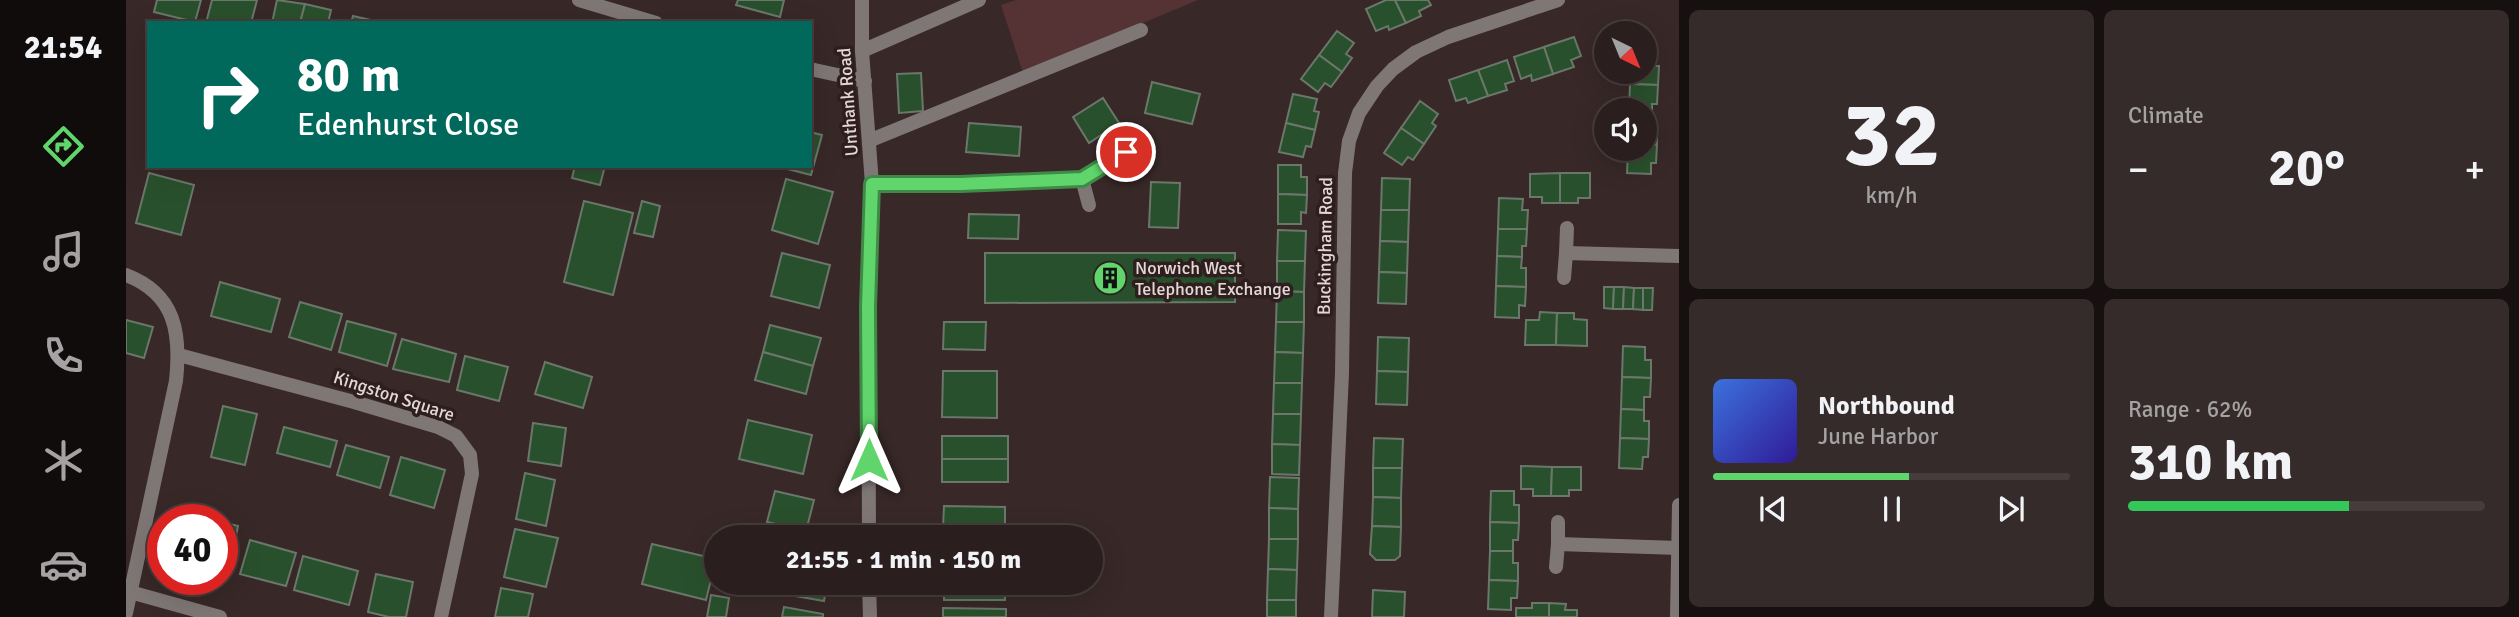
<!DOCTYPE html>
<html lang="en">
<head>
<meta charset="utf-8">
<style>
	body { margin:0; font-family:Signika,sans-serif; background:#362b2b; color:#f1f3f6; height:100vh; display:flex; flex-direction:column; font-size:26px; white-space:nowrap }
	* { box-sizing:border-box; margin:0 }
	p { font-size:23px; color:#a5a2a4 }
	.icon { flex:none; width:38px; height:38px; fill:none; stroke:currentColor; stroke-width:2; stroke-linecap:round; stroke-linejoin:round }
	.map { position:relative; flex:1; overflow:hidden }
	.details { display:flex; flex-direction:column; gap:10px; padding:10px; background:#171010; width:840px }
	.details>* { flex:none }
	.guide { position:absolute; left:21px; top:21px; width:665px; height:147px; border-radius:0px; box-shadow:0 7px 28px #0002,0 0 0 2px #463c3c; background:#00695c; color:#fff; overflow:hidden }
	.needle { width:46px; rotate:137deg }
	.controls { position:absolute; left:1468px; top:21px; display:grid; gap:14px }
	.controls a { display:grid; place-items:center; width:63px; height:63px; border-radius:50%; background:#2a1e1e; box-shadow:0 7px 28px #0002,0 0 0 2px #463c3c; font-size:35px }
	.speed { position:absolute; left:21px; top:504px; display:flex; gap:14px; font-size:35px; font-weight:700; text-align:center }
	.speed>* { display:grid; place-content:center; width:91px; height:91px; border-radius:50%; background:#2a1e1e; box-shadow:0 7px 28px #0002,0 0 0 2px #463c3c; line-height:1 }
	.speed .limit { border:10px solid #d22; background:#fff; color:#111 }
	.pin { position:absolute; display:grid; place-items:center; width:60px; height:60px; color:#fff; margin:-30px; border:4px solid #fff; border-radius:50%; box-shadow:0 2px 7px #0007 }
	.me { position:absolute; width:77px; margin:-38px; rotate:0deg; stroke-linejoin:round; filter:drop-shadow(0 0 5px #0008) }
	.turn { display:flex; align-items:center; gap:24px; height:147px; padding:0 35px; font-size:32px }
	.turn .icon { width:91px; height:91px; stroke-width:2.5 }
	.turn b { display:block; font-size:49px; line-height:60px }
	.big { font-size:52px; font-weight:700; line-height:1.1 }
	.details .tile { flex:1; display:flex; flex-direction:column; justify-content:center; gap:10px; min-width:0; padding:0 24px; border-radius:10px; background:#362b2b }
	.details .dial { align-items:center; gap:0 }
	.dial b { font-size:91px; line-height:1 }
	.song { display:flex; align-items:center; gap:21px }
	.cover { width:84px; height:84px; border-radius:10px; background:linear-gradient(135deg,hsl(220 70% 55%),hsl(250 70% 35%)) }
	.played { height:7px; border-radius:4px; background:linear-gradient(90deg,#5fd56b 55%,#463c3c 55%) }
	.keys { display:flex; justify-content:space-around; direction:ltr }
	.heat { display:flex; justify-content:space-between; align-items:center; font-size:38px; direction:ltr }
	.charge { height:10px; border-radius:5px; background:linear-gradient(90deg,#34c759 62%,#463c3c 0) }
	.details .tiles { flex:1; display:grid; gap:10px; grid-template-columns:repeat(2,1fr) }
	.trip { position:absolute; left:578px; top:525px; width:399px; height:70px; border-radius:35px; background:#2a1e1e; box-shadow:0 7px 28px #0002,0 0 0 2px #463c3c; font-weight:700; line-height:70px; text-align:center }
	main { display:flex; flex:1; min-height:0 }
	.tab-bar { display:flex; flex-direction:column; width:126px; justify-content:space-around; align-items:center; background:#110c0c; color:#a5a2a4 }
	.tab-bar .icon { width:49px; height:49px }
	.tab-bar .current { color:#5fd56b }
	.tab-bar b { font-size:32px; color:#f1f3f6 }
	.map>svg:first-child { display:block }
	.green { fill:#553334 }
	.building { fill:#29502c; stroke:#6a776a; stroke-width:2 }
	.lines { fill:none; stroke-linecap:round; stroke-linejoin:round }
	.service { stroke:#7f7776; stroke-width:14 }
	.minor { stroke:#7f7776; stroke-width:14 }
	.tertiary { stroke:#7f7776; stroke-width:14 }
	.route-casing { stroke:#3e8a46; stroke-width:18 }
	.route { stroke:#5fd56b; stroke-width:12 }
	.labels { text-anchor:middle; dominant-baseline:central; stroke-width:7; stroke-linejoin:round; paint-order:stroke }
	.street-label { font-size:18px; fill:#e3d8d7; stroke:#2e1e1e }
	.poi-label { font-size:18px; fill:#e3d8d7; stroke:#2e1e1e; text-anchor:start }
</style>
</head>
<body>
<main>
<nav class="tab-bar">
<b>21:54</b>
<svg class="icon current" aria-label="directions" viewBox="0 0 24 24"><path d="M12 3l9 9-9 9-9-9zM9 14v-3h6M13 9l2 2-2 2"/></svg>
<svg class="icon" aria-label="music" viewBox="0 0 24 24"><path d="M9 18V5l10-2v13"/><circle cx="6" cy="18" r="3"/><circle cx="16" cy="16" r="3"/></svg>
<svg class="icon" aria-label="phone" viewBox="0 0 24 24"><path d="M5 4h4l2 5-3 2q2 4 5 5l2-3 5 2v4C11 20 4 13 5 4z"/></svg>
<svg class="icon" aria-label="climate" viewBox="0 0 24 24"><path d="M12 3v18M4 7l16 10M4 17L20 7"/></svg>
<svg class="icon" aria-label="car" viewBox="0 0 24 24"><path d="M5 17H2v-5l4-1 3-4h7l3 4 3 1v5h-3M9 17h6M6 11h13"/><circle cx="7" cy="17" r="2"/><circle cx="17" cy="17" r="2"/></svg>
</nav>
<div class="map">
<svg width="1553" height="617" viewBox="0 0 1553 617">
	<rect width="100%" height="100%" fill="#382828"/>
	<path class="green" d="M890,0H1072L897,73L875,5Z"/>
	<g class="building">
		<path d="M31,0H75L69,22L28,12Z"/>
		<path d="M86,0H131L125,23H80Z"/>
		<path d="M151,0L179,4L174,23H146Z"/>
		<path d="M612,0H658L654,17L610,5Z"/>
		<path d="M1260,0H1269L1280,23L1263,30L1262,26L1250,31L1240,9Z"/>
		<path d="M1269,0H1302L1305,5L1293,11L1295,16L1280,23Z"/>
		<path d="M179,4L205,10L202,23H174Z"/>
		<path d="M227,16L258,23H225Z"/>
		<path d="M1211,31L1228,43L1220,54L1226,58L1216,72L1193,55Z"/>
		<path d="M1448,37L1455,56L1445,60L1448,67L1427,74L1418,47Z"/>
		<path d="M1418,47L1427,74L1406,81L1405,75L1395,79L1388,57Z"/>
		<path d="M1519,54L1528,55V66H1533L1532,85L1504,84V72H1519Z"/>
		<path d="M1193,55L1216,72L1205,87L1199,83L1192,92L1175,79Z"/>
		<path d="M1381,60L1388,81L1379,84L1381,90L1362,96L1352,70Z"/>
		<path d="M1352,70L1362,96L1342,103L1340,98L1330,101L1323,80Z"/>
		<path d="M795,73L797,111L773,113L771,74Z"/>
		<path d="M1026,82L1074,94L1066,124L1019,113Z"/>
		<path d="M1504,84L1532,85L1531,104H1526V115H1519V110H1503Z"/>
		<path d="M1167,94L1191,99L1188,111L1193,112L1189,130L1160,123Z"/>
		<path d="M977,98L993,123L963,143L947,117Z"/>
		<path d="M1294,101L1312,114L1306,123L1310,126L1298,144L1275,128Z"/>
		<path d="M1519,115H1526L1525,125L1531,126V145L1519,144Z"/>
		<path d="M843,123L895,127L893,156L840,152Z"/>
		<path d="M1160,123L1189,130L1185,147L1180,146L1177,157L1153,152Z"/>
		<path d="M1275,128L1298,144L1287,160L1282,157L1276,165L1258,153Z"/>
		<path d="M684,132L696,135L685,175L650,166H684Z"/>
		<path d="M1519,144L1531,145L1530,163H1525V174L1501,173L1502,149H1519Z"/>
		<path d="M1152,165H1175V177H1181V195L1152,194Z"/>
		<path d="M449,166H479L474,185L446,178Z"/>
		<path d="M23,173L68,185L55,235L10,223Z"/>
		<path d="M1434,173V203H1416V197H1404V174Z"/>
		<path d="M1434,173H1464V198H1452V203H1434Z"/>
		<path d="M1256,178L1284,179L1283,210H1255Z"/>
		<path d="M660,179L707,192L692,244L646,230Z"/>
		<path d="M1025,182L1054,183L1052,228L1023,227Z"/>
		<path d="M1152,194L1181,195L1180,213L1175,212V224H1152Z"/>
		<path d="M1373,198L1397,199L1396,210H1402L1401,229H1372Z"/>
		<path d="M458,201L507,213L487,295L438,282Z"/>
		<path d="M516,201L534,206L527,237L508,233Z"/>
		<path d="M1255,210H1283L1282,242L1254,241Z"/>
		<path d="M843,214L893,215L892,239L842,238Z"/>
		<path d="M1372,229H1401L1400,246H1396V257L1371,256Z"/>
		<path d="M1152,230L1180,231L1179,261H1151Z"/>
		<path d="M1254,241L1282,242L1281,273L1253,272Z"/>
		<path d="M656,253L704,265L693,308L645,296Z"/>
		<path d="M859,253H1109V302L859,303Z"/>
		<path d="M1371,256L1396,257L1395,268H1400V287L1370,286Z"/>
		<path d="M1151,261H1179L1178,292L1151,291Z"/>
		<path d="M1253,272L1281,273L1280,304L1252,303Z"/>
		<path d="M94,282L154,299L145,332L85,316Z"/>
		<path d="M1370,286L1400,287L1399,306L1393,305V318L1369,317Z"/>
		<path d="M1478,287H1488L1487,309L1478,308Z"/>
		<path d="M1488,287H1498L1497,309H1487Z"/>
		<path d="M1498,287L1508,288L1507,309H1497Z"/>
		<path d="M1508,288H1517V310L1507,309Z"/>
		<path d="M1517,288H1527L1526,310H1517Z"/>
		<path d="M1151,291L1178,292V322H1150Z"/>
		<path d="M174,302L216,314L205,350L163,337Z"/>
		<path d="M1414,312L1431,313L1430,345H1399L1400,320H1413Z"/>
		<path d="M1431,313H1448V319L1461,320V346L1430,345Z"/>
		<path d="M0,320L27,327L18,358L0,353Z"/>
		<path d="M221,321L270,334L261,366L213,352Z"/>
		<path d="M818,322H860L859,350L817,349Z"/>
		<path d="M1150,322H1178L1177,353L1149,352Z"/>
		<path d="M644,325L695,338L687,366L637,352Z"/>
		<path d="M1252,337L1283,338L1282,372L1251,371Z"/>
		<path d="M276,339L330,354L323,382L267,369Z"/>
		<path d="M1497,346L1519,347V360H1525V378L1496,377Z"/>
		<path d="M637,352L687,366L680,394L629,380Z"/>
		<path d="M1149,352L1177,353L1176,383H1148Z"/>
		<path d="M339,356L382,367L373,401L331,390Z"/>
		<path d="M419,362L466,377L457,408L409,394Z"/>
		<path d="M817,371H871V418L816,417Z"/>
		<path d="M1251,371L1282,372L1281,405L1250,404Z"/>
		<path d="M1496,377L1525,378L1524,397H1518V410L1495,409Z"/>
		<path d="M1148,383H1176L1175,414H1147Z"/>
		<path d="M97,406L131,414L119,465L85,457Z"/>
		<path d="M1495,409L1518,410V421H1523V439L1494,438Z"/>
		<path d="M1147,414H1175L1174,445L1146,444Z"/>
		<path d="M622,420L686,435L677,474L613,459Z"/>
		<path d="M407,423L440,428L435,466L402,461Z"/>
		<path d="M158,427L211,441L204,467L151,453Z"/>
		<rect x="816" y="436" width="66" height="23"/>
		<path d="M1248,438L1277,439L1276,468H1247Z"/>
		<path d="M1494,438L1523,439L1522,457H1517L1516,469L1493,468Z"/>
		<path d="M1146,444L1174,445L1173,475L1146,474Z"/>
		<path d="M220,445L263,457L254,488L211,475Z"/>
		<path d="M275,457L319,470L308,508L264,495Z"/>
		<rect x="816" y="459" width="66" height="23"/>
		<path d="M1395,466L1426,467L1425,496H1407V489H1395Z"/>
		<path d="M1426,467H1455V490H1443V496H1425Z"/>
		<path d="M1247,468H1276L1275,498L1247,497Z"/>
		<path d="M399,473L429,480L420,526L390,519Z"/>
		<path d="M1144,477L1173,478L1172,509L1143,508Z"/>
		<path d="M649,491L688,500L680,531L641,522Z"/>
		<path d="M1365,491H1388V505H1393V523L1364,522Z"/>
		<path d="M1247,497L1275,498V527L1246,526Z"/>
		<path d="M818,506L879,507V530L817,528Z"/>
		<path d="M1143,508L1172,509V539H1143Z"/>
		<path d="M96,522L112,526L103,570L96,568Z"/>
		<path d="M1364,522L1393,523L1392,540H1387V551H1364Z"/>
		<path d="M1246,526L1275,527L1274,556L1269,560H1250L1244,554Z"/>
		<path d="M817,528L879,530V537H817Z"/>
		<path d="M389,529L432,538L420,587L378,577Z"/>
		<path d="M1143,539H1172L1171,570L1142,569Z"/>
		<path d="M124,540L170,553L160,586L114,574Z"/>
		<path d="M526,544L590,559L580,600L516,584Z"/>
		<path d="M1364,551H1387V563H1392V581L1363,580Z"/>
		<path d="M177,556L232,571L223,605L168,590Z"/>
		<path d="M1142,569L1171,570L1170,600H1141Z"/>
		<path d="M250,574L287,582L280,617H263L242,612Z"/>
		<path d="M1363,580L1392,581L1391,598H1385V610L1362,609Z"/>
		<path d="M654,583H701L698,601L652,593Z"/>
		<rect x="818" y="583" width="61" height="17"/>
		<path d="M375,588L407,594L402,617H369Z"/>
		<path d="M1247,590L1279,592L1278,617H1246Z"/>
		<path d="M585,595L603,598L600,617H581Z"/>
		<rect x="1141" y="600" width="29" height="17"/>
		<path d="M1406,603H1423V617H1390V608H1406Z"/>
		<path d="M1423,603L1440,604L1439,610H1451V617H1423Z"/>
		<path d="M658,607L697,614V617H656Z"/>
		<path d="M817,608L880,609V617H817Z"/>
	</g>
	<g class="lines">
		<path class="service" d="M745,140L1015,30"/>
		<g class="minor">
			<path d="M453,0L530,23"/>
			<path d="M736,51L853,0"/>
			<path d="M684,69L739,81"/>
			<path d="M956,179L963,205"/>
			<path d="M746,184H834L956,179L1000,152"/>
			<path d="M1440,253L1441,228"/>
			<path d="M0,275C50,294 55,334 50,381L0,613"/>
			<path d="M1438,278L1440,253L1553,256"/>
			<path d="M53,355L228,402L312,427L330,436L344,455L346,474L315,617"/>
			<path d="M1432,544V522"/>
			<path d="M1430,567L1432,544L1553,548"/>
			<path d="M4,592L94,617"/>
			<path d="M1205,617L1216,373L1219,173L1223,141L1233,113L1251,86L1267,69L1290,52L1322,37L1432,0"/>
			<path d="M1551,617L1553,505"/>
		</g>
		<g class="tertiary">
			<path d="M736,0V51L746,184L742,307L743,537"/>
			<path d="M743,583L744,617"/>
		</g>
	</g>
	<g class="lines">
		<defs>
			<path id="route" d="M743,460L742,307L746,184H834L956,179L1000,152"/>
		</defs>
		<use href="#route" class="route-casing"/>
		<use href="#route" class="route"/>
	</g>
	<defs>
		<symbol id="building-disc" viewBox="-11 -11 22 22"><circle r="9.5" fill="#5fd56b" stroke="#2e1e1e"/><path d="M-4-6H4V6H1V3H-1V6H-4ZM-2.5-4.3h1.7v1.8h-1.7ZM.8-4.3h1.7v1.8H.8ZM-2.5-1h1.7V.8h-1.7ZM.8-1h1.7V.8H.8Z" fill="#111"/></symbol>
	</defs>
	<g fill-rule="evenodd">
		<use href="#building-disc" x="965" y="259" width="38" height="38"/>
	</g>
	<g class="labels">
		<g class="street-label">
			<text transform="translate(722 102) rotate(-94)">Unthank Road</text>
			<text transform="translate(1199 246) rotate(-89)">Buckingham Road</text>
			<text transform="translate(268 396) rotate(18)">Kingston Square</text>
		</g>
		<g class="poi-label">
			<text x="1009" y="268">Norwich West<tspan x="1009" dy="21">Telephone Exchange</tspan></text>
		</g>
	</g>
</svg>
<div class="controls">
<a><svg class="needle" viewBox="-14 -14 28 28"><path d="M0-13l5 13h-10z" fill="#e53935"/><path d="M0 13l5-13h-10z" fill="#a5a2a4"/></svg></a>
<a><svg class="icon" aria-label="sound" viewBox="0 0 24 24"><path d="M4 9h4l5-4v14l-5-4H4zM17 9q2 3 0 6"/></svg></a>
</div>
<div class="speed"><div class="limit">40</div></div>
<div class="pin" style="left:1000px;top:152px;background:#d93025"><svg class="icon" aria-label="arrive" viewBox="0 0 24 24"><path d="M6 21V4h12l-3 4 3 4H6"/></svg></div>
<svg class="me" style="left:743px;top:460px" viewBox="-20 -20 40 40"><path d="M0-17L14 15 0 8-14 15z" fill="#5fd56b" stroke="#fff" stroke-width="4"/></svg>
<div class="trip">21:55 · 1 min · 150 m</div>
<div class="guide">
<div class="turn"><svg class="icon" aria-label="right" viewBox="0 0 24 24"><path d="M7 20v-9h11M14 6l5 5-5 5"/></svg><div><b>80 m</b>Edenhurst Close</div></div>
</div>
</div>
<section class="details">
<div class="tiles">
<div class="tile dial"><b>32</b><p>km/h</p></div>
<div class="tile"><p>Climate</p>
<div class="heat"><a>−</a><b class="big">20°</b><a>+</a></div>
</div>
<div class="tile">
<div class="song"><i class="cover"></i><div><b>Northbound</b><p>June Harbor</p></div></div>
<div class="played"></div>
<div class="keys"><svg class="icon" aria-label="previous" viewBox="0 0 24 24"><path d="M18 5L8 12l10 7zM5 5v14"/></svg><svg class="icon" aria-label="pause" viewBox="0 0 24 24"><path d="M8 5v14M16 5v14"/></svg><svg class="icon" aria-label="next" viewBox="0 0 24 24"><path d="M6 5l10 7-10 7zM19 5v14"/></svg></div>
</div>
<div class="tile"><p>Range · 62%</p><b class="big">310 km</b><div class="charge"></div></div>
</div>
</section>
</main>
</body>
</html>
